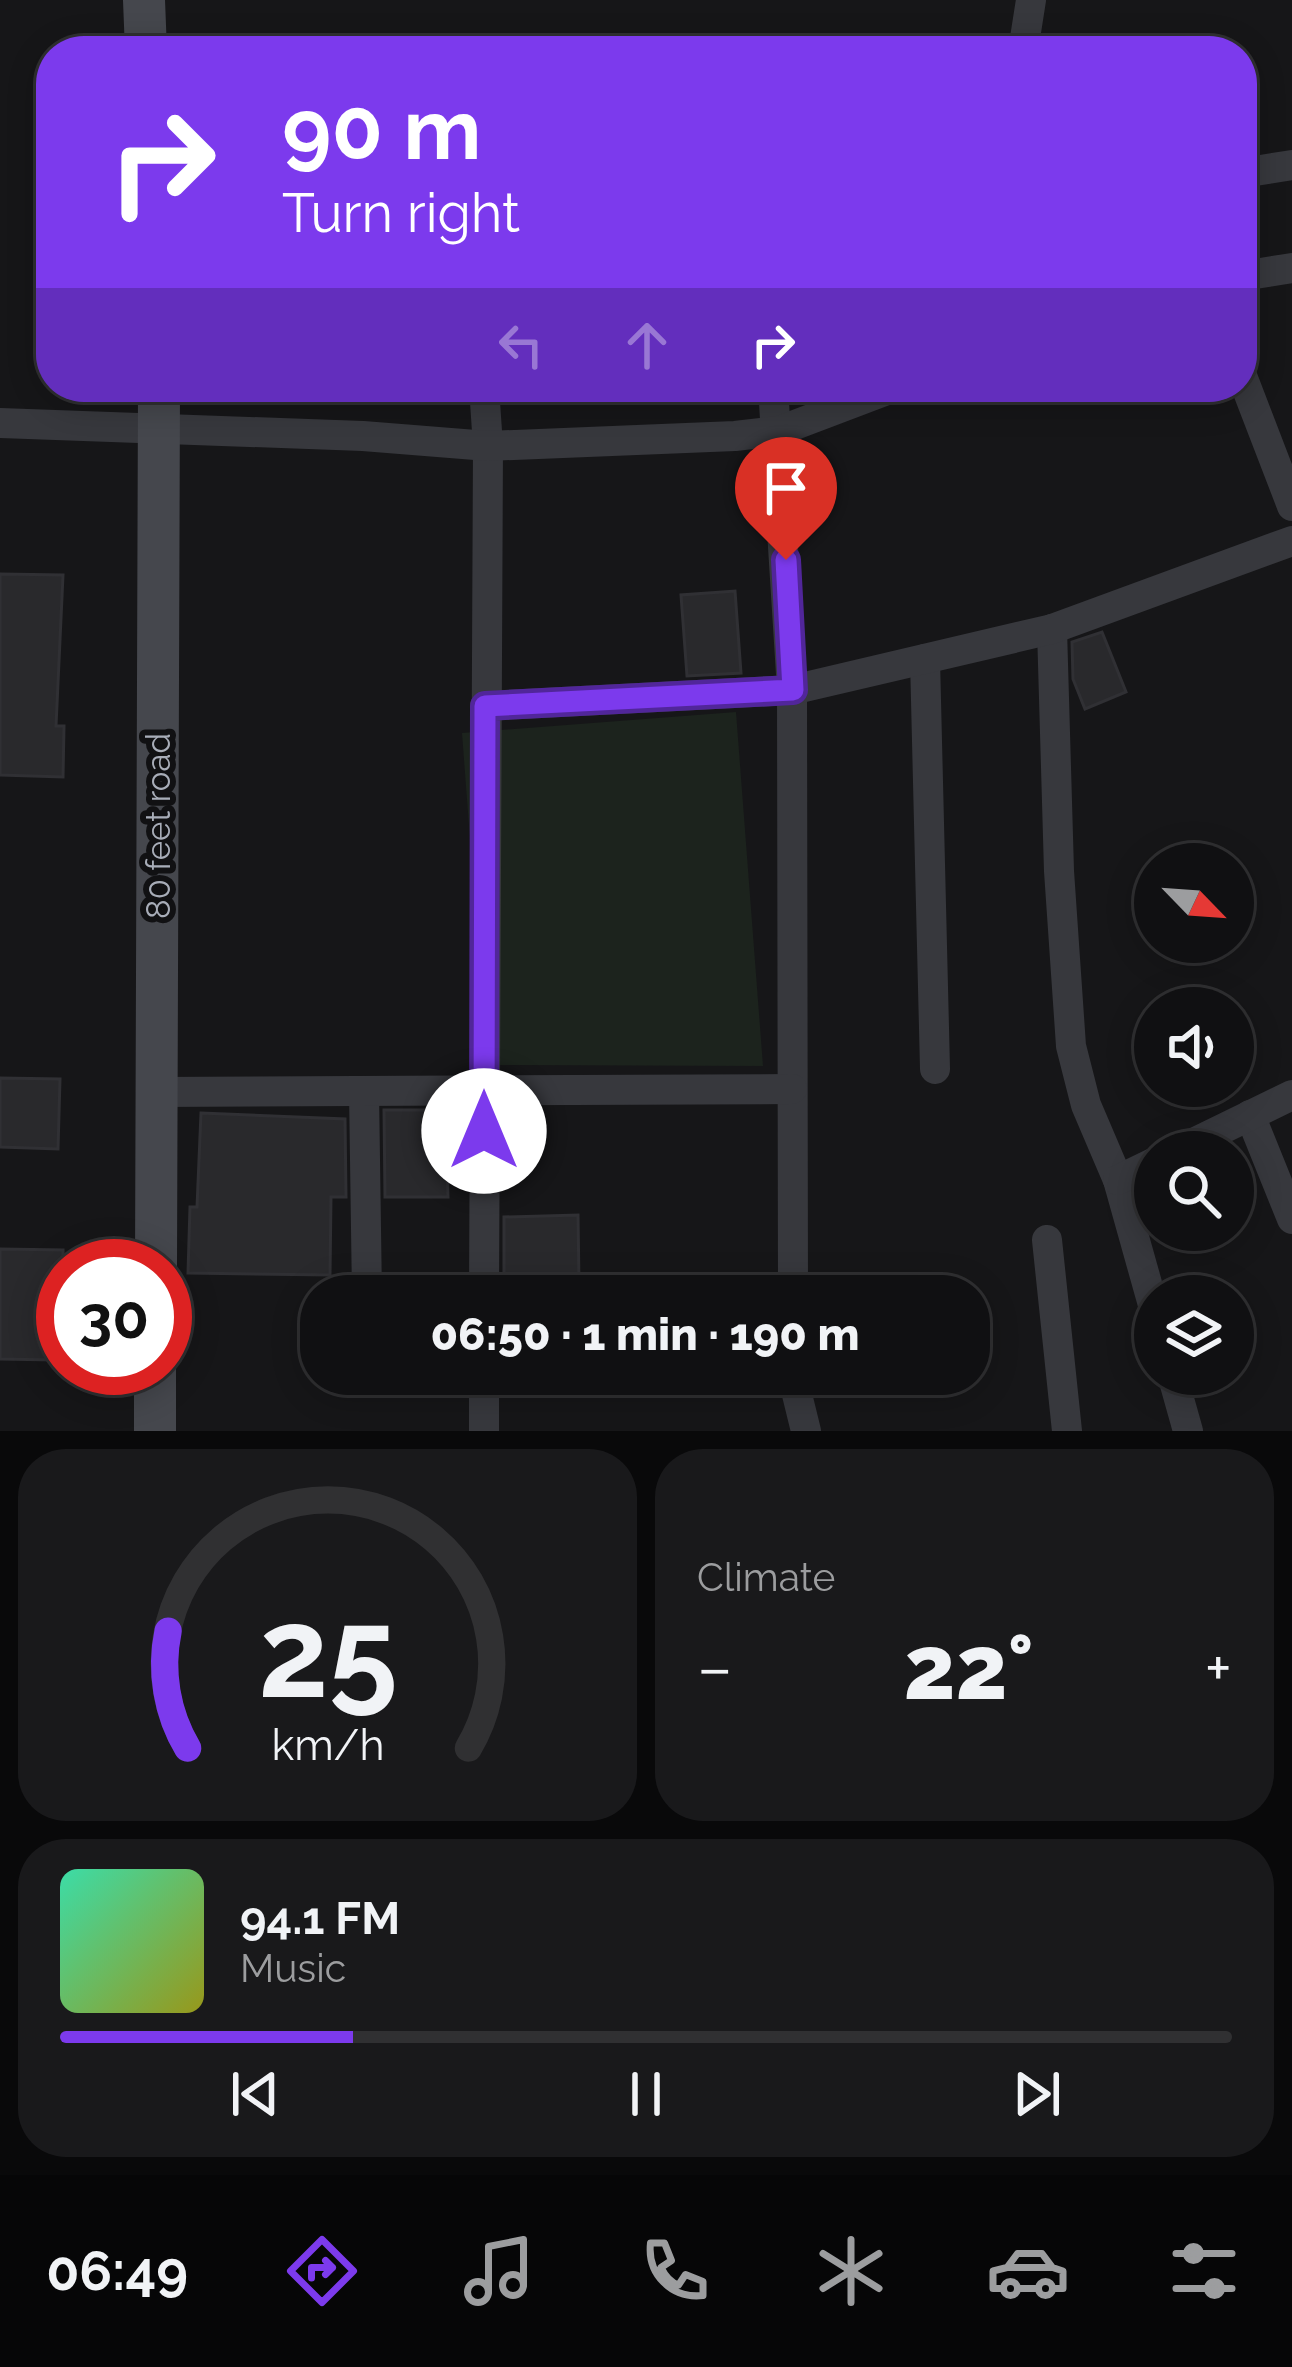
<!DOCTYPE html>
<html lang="en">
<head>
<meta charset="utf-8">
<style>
	body { margin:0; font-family:Raleway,sans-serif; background:#19191b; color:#f1f3f6; height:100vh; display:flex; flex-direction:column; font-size:45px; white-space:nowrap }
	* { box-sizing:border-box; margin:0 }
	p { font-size:39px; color:#9c9d9f }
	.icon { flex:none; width:66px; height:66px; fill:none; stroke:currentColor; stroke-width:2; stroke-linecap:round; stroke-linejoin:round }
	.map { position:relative; height:1431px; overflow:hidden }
	.details { display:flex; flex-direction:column; gap:18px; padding:18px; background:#09090a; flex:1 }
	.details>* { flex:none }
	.guide { position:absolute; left:36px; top:36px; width:1221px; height:366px; border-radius:48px; box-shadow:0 6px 30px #0003,0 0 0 3px #303032; background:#7c3aed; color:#fff; overflow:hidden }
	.needle { width:78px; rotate:115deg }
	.controls { position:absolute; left:1134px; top:843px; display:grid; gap:24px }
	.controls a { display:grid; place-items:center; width:120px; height:120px; border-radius:50%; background:#101012; box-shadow:0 6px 30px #0003,0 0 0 3px #303032; font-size:60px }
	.speed { position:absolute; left:36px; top:1239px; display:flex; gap:24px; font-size:60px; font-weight:700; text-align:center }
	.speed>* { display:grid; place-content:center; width:156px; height:156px; border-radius:50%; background:#101012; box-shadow:0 6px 30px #0003,0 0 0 3px #303032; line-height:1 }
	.speed .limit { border:18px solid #d22; background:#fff; color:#111 }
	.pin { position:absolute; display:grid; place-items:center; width:102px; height:102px; color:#fff; margin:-123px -51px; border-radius:50% 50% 50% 0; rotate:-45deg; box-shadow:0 0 12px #0007 }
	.pin .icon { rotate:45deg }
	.me { position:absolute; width:132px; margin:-66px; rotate:0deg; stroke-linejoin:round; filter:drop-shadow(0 0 9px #0008) }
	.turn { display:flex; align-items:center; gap:42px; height:252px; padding:0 48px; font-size:54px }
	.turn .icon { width:156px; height:156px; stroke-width:2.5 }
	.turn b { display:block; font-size:84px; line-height:102px }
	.lanes { display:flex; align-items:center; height:114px; padding:0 48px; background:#0003; justify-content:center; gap:60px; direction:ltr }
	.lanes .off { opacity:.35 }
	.big { font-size:90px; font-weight:800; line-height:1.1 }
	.details .card { flex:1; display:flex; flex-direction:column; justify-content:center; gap:18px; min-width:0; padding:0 42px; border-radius:48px; background:#19191b }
	.details .dial { align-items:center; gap:0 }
	.dial svg { height:312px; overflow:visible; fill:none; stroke:#303032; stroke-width:7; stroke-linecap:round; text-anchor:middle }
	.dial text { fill:#f1f3f6; stroke:none }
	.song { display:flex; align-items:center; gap:36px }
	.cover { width:144px; height:144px; border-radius:18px; background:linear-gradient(135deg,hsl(160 70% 55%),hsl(60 70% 35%)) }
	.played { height:12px; border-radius:6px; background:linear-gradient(90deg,#7c3aed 25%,#303032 25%) }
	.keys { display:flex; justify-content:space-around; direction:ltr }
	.heat { display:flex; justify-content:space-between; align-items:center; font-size:66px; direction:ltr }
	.details .tiles { flex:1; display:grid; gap:18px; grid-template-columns:1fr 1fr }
	.card:last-child { grid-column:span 2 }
	.trip { position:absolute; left:300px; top:1275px; width:690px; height:120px; border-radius:48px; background:#101012; box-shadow:0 6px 30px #0003,0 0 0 3px #303032; font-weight:800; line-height:120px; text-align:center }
	.tab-bar { display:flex; height:192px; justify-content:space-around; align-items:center; background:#060607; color:#9c9d9f }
	.tab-bar .icon { width:84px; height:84px }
	.tab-bar .on { color:#7c3aed }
	.tab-bar b { font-size:54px; color:#f1f3f6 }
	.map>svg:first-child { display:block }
	.green { fill:#1c231d }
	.building { fill:#29292c; stroke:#303034; stroke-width:3 }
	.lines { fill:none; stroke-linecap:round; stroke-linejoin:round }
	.street { stroke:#37383d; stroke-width:30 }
	.secondary { stroke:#45474d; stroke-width:42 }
	.route-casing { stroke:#51269a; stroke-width:30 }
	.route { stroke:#7c3aed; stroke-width:21 }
	.labels { text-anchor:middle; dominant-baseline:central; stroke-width:12; stroke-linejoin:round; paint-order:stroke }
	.street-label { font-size:33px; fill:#a8adb8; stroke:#111113 }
</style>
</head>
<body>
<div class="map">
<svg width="1292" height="1431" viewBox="0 0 1292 1431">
	<rect width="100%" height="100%" fill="#161618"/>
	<path class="green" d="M736,712L763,1066L487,1065L462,733Z"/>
	<g class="building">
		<path d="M0,574L63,575L56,726H64L63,777L0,775Z"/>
		<path d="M735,591L741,673L687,676L681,595Z"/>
		<path d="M1102,632L1126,692L1085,709L1073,679L1072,642Z"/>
		<path d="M0,1078L60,1079L58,1149L0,1147Z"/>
		<path d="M384,1110H465V1161H447L448,1197H385Z"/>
		<path d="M201,1113L345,1119L346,1197H331L330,1275L188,1273L190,1207H197Z"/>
		<path d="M578,1215L579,1284L504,1285V1217Z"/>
		<path d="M0,1249L63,1250V1278H57L54,1360L0,1359Z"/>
	</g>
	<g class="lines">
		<g class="street">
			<path d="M1023,51L1031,0"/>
			<path d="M1242,173L1292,165"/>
			<path d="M1242,276L1292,268"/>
			<path d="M1242,376L1292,506"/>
			<path d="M484,387L488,446L484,1296"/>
			<path d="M773,387L792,690L793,1296"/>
			<path d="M0,423L363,436L488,446L735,436L779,431L895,387"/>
			<path d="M1052,629L1059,871L1071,1046L1086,1105L1118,1180L1155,1312"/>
			<path d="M925,659L935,1069"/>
			<path d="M485,706L792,690L1052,629L1292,541"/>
			<path d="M364,1091L367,1296"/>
			<path d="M157,1092L792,1089"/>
			<path d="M1250,1115L1292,1219"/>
			<path d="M1175,1152L1292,1095"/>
			<path d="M1118,1180L1155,1162"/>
			<path d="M1047,1240L1067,1431"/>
			<path d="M792,1374L806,1431"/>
			<path d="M1172,1374L1188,1431"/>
			<path d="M484,1431V1374"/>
		</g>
		<g class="secondary">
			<path d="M144,0L146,51"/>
			<path d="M156,1266L159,387"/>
			<path d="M155,1431V1368"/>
		</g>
	</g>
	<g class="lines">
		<defs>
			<path id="route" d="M484,1131L485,706L793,690L786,560"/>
		</defs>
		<use href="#route" class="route-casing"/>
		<use href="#route" class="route"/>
	</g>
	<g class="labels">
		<g class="street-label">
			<text transform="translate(158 826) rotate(-90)">80 feet road</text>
		</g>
	</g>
</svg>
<div class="controls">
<a><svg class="needle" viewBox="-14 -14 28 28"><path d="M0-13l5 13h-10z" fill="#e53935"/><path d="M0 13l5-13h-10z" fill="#9c9d9f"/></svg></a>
<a><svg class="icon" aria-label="sound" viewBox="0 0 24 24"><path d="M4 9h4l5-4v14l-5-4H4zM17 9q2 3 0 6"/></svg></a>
<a><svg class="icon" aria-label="search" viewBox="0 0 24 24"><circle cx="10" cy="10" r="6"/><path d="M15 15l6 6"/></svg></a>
<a><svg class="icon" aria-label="layers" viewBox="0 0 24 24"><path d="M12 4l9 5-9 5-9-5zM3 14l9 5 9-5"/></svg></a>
</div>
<div class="speed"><div class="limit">30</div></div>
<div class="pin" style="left:786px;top:560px;background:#d93025"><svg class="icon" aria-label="arrive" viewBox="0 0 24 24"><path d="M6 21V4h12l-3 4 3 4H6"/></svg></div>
<svg class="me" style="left:484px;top:1131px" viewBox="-20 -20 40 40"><circle r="19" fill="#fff"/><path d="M0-13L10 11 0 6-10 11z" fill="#7c3aed"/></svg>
<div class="trip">06:50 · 1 min · 190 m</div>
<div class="guide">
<div class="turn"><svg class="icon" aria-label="right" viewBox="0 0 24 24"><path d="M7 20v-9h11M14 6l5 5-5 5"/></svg><div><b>90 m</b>Turn right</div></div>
<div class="lanes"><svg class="icon off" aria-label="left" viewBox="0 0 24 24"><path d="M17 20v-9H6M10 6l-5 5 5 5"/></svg><svg class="icon off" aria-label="ahead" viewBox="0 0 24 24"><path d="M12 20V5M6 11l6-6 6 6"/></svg><svg class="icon" aria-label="right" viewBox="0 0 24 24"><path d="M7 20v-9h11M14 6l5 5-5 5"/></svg></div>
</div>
</div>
<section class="details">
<div class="tiles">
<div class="card dial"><svg viewBox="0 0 100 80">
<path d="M14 69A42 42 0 1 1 86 69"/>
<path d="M14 69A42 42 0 0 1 9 39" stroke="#7c3aed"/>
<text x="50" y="56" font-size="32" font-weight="700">25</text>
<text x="50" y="72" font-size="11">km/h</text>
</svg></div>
<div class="card"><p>Climate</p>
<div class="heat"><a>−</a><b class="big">22°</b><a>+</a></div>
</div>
<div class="card">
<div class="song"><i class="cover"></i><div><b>94.1 FM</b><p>Music</p></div></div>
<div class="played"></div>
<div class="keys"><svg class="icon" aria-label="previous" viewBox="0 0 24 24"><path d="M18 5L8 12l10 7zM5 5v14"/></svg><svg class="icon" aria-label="pause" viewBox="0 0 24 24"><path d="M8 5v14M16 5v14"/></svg><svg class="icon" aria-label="next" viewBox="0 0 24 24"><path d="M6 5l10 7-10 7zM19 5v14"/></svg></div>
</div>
</div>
</section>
<nav class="tab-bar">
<b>06:49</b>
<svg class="icon on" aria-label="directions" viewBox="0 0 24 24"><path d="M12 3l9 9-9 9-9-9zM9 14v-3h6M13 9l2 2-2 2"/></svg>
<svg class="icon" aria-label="music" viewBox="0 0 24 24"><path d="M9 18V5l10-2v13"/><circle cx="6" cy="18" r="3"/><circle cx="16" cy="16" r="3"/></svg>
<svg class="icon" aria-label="phone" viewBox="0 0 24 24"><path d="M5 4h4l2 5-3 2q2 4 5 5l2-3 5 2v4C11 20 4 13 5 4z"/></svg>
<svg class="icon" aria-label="climate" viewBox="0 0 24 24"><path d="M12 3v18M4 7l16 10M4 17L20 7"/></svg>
<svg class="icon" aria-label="car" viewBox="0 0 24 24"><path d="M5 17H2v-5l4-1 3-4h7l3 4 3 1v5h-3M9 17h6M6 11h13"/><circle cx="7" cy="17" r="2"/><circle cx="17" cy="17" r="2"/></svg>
<svg class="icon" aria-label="filters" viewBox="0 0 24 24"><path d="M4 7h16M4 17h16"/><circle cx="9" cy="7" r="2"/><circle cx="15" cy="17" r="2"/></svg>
</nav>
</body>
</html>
